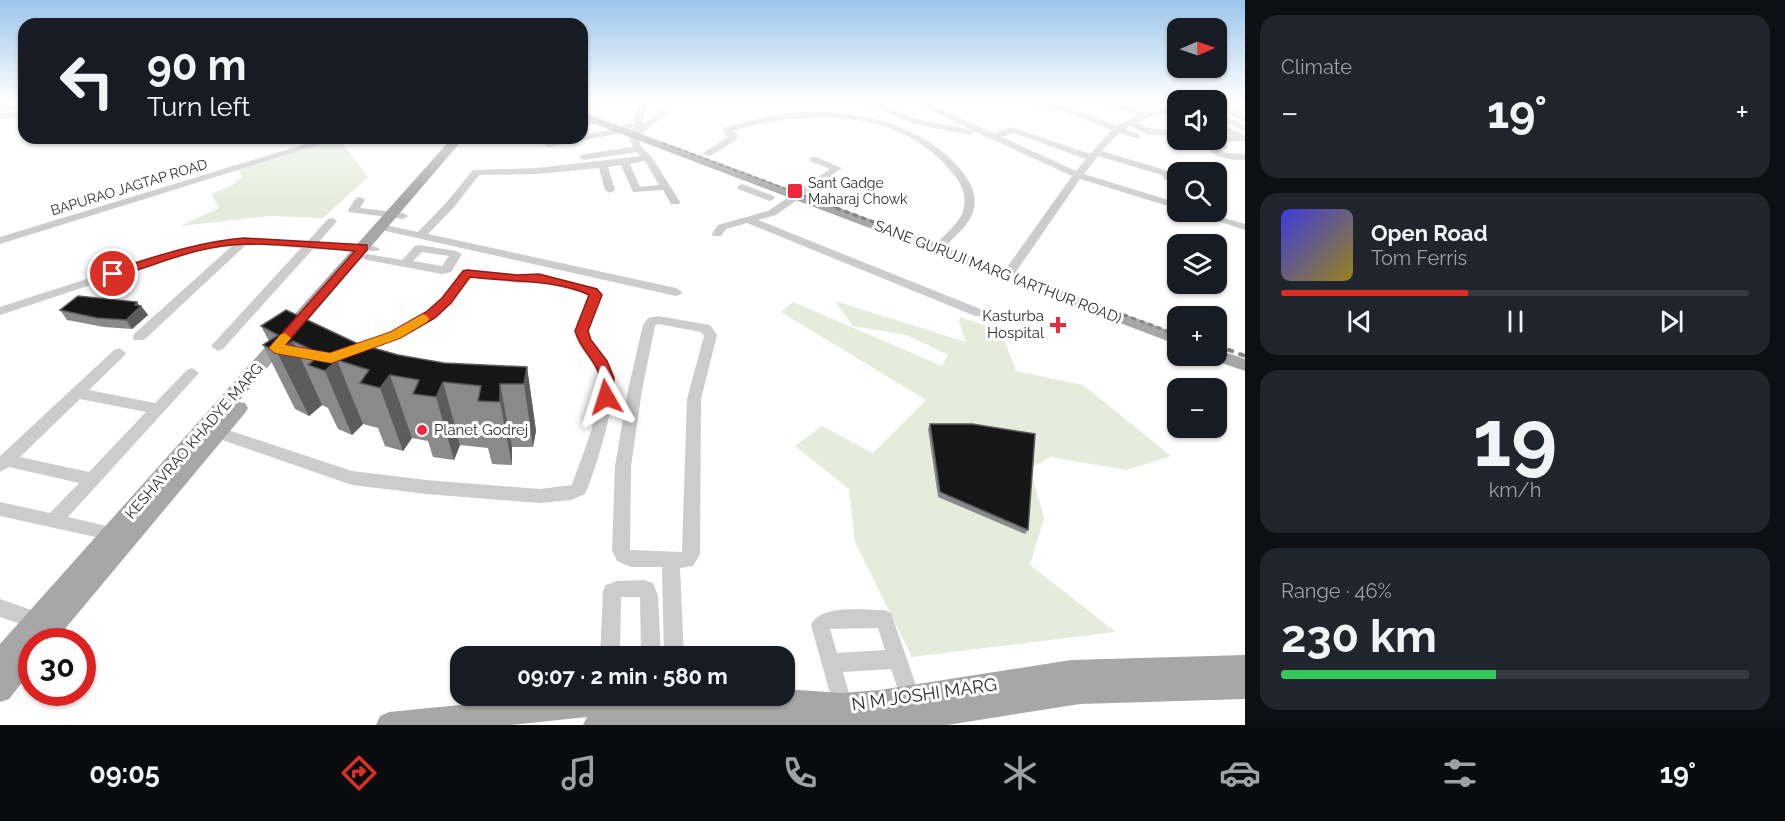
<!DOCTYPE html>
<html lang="en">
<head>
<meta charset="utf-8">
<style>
	body { margin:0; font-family:Raleway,sans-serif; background:#20242c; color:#f1f3f6; height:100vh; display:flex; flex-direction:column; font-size:22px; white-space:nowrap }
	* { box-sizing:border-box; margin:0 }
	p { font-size:20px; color:#9ea1a6 }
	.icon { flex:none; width:33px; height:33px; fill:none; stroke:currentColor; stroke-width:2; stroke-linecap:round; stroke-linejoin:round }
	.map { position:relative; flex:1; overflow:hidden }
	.details { display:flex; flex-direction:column; gap:15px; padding:15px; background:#0d0f14; width:540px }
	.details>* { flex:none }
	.hud { position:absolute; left:18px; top:18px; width:570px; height:126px; border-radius:18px; box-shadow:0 2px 4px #0004; background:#171b24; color:#f1f3f6; overflow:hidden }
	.needle { width:39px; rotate:88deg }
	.fabs { position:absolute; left:1167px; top:18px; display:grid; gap:12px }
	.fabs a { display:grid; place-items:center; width:60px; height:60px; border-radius:12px; background:#171b24; box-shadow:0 2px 4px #0004; font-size:30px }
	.speed { position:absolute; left:18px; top:628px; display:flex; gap:12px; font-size:30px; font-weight:700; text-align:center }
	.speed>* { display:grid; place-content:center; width:78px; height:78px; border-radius:50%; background:#171b24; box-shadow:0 2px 4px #0004; line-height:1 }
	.speed .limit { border:9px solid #d22; background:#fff; color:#111 }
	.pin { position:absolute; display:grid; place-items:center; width:51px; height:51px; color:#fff; margin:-26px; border:3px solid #fff; border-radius:50%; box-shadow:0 2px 6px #0007 }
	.me { position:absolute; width:66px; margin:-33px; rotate:354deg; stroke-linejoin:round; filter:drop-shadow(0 0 4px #0008) }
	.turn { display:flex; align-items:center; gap:21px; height:126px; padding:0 30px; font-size:27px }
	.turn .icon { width:78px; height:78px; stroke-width:2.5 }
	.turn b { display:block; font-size:42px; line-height:51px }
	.big { font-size:45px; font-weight:700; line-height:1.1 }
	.details .card { flex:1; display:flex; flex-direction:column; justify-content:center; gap:9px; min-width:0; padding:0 21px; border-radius:18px; background:#20242c }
	.details .dial { align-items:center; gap:0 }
	.dial b { font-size:78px; line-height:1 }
	.song { display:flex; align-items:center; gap:18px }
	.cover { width:72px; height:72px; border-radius:9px; background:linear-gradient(135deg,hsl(240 70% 55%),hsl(50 70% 35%)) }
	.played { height:6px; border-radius:3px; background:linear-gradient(90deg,#d93025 40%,#363941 40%) }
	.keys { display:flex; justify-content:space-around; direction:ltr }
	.heat { display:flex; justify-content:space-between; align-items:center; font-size:33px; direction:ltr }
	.charge { height:9px; border-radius:4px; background:linear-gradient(90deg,#34c759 46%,#363941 0) }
	.trip { position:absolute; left:450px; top:646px; width:345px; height:60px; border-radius:18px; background:#171b24; box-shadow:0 2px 4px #0004; font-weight:700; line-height:60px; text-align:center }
	.tabs { display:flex; height:96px; justify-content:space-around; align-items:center; background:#090b0e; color:#9ea1a6 }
	.tabs .icon { width:42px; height:42px }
	.tabs .active { color:#d93025 }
	.tabs b { font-size:27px; color:#f1f3f6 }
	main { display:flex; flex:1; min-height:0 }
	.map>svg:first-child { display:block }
	.green { fill:#e5ecdc }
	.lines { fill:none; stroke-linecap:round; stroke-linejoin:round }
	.minor { fill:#ccc; fill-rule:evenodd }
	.major { fill:#a7a7a7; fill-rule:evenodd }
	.rail-far2 { stroke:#848484; stroke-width:2; stroke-dasharray:4.5 3; stroke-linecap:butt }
	.rail-far1 { stroke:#848484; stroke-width:3; stroke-dasharray:5 4; stroke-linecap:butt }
	.rail { stroke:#848484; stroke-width:4; stroke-dasharray:7 5; stroke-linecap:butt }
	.wall { fill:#8a8a8a }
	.shaded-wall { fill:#5c5c5c }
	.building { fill:#161616; stroke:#5c5c5c; stroke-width:1.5 }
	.route { fill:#d93025; stroke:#8d1f18; stroke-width:1.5 }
	.slow { fill:#f59e0b }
	.poi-dot { fill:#ed293d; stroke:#fff; stroke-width:2 }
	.labels { text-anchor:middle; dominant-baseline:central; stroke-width:6; stroke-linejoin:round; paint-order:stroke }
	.far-poi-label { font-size:14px; fill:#2f2f2f; stroke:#fff; text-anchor:start }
	.far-street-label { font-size:14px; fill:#2f2f2f; stroke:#fff }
	.street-label { font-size:15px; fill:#2f2f2f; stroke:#fff }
	.poi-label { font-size:15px; fill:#2f2f2f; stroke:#fff; text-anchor:end }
	.near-street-label { font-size:18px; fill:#2f2f2f; stroke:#fff }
</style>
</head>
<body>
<main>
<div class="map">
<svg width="1245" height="725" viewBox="0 0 1245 725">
	<rect width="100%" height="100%" fill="#fff"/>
	<g class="green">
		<path d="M339,138L368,177L323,218L270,216L180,226L219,208L211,194L233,185L242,176L237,168Z"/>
		<path d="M835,301L966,342L959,322L960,317L1001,331L1016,371L1083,385L1171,456L1127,470L1050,457L1023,472L1034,482L1044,518L1030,565L1116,632L912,657L855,542L849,489L795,446L822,426L873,453L926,400L781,312L793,302L942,366L948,355L907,335L853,326Z"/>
	</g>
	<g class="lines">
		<g class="minor">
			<path d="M16,101H24V103L10,110H0V104L6,105Z"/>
			<path d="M638,101H646L643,124L662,110L669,112L637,137L642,148L651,156L680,202L679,204H671L663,190L633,192L621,165L608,167L615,190L610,193L605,190L599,168L537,174L479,175L454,207L428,234L676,288L682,292L680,295L676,296L381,230L376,227L381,224L418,232L446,203L473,170L537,168L641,156L636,152L584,160L579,157L584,154L633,147L627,133L634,127V126L622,133L548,147L543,144L565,138H582V135L619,128L630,122L634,125ZM645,161L659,185L640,187L630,164Z"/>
			<path d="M859,101H870L920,120L972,130L912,101H922L995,134L1011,127L1090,154L1112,130L1067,113L1026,104V101L1073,109L1117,126L1138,115L1092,101L1125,104L1146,112L1178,105V110L1148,117L1137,123L1152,129L1178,130V136L1150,135L1130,126L1125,129L1140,135V139L1119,133L1102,151L1168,171L1173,175L1171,180H1165L1162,175L1098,156L1084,174L1178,203V209L1080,179L1011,279H1003L1001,276L1003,273L1072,176L974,131L973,134L970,135L915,124ZM1012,133L1017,134L1086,159L1076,171L1002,137Z"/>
			<path d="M1245,106V112L1239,113L1245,116V122L1227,113Z"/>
			<path d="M24,112V118L0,119V113Z"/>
			<path d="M799,112C858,110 921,123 961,170C971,182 978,196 973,212C969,225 957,234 948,244H940L938,242C946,233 957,225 962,214C969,196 961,182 949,169C898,107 802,110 732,131L738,135L736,140L710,156L702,154L728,137L723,132L725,127L768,116Z"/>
			<path d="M1216,113L1245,125V131L1216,118Z"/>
			<path d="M598,118L601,119V123L582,126V120Z"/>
			<path d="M1216,123L1245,135V141L1190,143L1185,140H1216V136H1230L1216,130Z"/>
			<path d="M325,138H340L0,244V237Z"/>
			<path d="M1211,144L1227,145V149L1220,150L1227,153L1245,154V160C1230,160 1216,159 1206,147Z"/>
			<path d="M810,157H816L842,168L776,215L758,220L983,310L985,313L983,316H975L747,223L726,229L721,236H713L712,234L718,225L768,211L830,169L810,161Z"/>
			<path d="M742,184L774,196L775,198L770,201L738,189L737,187Z"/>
			<path d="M360,197L365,200L360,208L403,213L408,216L403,219L349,212L348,210L356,198Z"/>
			<path d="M1190,212H1205L1245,224V230Z"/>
			<path d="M332,218L337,221L319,242L374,246L380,249L378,251L313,249L223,349L218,351L211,346L301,248L247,244L144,340H134L133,337L134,334L233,245L212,247L184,254L0,315V307L176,250L212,241L244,238L307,242L328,219Z"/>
			<path d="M419,245L456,251L462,254L451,272L442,274L367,260L361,257L367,254L402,260L415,246ZM422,252L449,256L442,266L413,261Z"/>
			<path d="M467,269L517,275L539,274L597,288L601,295C598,306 590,318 589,330C587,347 610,361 613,378C617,400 595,473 585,494L571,500L540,503L426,494L352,485L205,434L203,430L205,426L210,424L352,471L426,480L540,489L572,485C581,458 607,399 598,373C593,359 576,348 576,333C575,319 587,307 588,294L539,282L517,283L470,277L451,303L431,321L407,334L356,354L351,356L344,351L346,348C380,336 417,324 443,297C450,289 456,279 463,270Z"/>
			<path d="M658,316L710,325L717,335L701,399L700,554L693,566L680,568L684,657H664L662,567H631L617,561L612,550L615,466L628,390L643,325L648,318ZM658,324L701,332L704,336L687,399L682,552L630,550L631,466L642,390L655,326Z"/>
			<path d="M119,348L126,353L124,356L89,390L155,403L187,370L192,368L199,373L68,517L124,530L126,535L124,540L118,542L0,516V502L50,513L79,483L9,467L0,472V456L114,350ZM80,399L146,412L89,472L20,457Z"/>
			<path d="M644,580L653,583L658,596L661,657H641L640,597H621L620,657H600L603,591L606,585L617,581Z"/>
			<path d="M0,599L43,614L45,620L43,626L36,629L0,617Z"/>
			<path d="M884,610L891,613L922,703L919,710L912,713L905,710L891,669L843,672L853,708L850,715L843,718L836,715L811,625C820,604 863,610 884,610ZM878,628L885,650L837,653L830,629Z"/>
		</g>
		<g class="major">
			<path d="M582,112L1178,334V345L582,119Z"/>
			<path d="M452,138H464L238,402L245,403L248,408L245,413L54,642H32V670L9,699L0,702V644Z"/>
			<path d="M1216,349L1245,359V371L1210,359L1208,356H1216Z"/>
			<path d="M1245,655V699L1080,704L947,725H583L587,717L511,725H376L380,716L389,712L551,696H784V689L842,693L880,690L1071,660Z"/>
		</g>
		<path class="rail-far2" d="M663,143L840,209"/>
		<path class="rail-far1" d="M836,208L1178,335"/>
		<path class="rail" d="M1216,345L1245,356"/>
	</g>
	<g class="wall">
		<path d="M137,302L139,305L141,306L148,315L132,329L104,327L67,320L60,310Z"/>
		<path d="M261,326L356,343L398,355L444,363L527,367L536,431L533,447H512V465L492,464L488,448L460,445L454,460L433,457L428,441L412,438L403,451L385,446L378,428L363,424L352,435L338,429L328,408L322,405L309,416L295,409L263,345L269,341Z"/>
		<path d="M930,424L1028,530L1025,534L938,497L928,429Z"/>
	</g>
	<g class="shaded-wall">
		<path d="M137,302L140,307L141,306L148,315L132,329L126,320Z"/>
		<path d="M293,341L322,405L309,416L277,352Z"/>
		<path d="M337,360L363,424L352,435L325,371Z"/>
		<path d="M527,367L536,431L533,447L524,384Z"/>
		<path d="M390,375L412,438L403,451L380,388Z"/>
		<path d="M443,382L460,445L454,460L436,397Z"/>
		<path d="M500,384L512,447V465L500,402Z"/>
	</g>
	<g class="building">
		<path d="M78,296L137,302L135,305L141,306L126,320L97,318L60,310Z"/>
		<path d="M286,310L356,343L398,355L444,363L527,367L524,384H500V402L478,401L481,386L443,382L436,397L413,394L419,380L390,375L380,388L360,383L369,370L337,360L325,371L308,365L321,354L293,341L277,352L263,345L278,335L261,326Z"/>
		<path d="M930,424H972L1035,434L1028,530L940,492Z"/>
	</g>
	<linearGradient id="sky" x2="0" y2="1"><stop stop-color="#9bc5ea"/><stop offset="0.5" stop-color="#fff"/><stop offset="1" stop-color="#fff" stop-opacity="0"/></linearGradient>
	<rect width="1245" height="202" fill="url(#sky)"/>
	<path class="route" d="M244,238L367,245V250L285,345L330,353L391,332L426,312L442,298L463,271L467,270L517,275L539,274L597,289L602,295L588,331L591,340L607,361L614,378L613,397L606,403L601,401C598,393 601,386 600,377C596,360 580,349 575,331L589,295C556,279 507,282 470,277L451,303L435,318L400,338L331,363L275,353L269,348L355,251C308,248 257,239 211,248C177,254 146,269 113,277L107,274L109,271C154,257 197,242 244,238Z"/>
	<path class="slow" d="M423,314L427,316L429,319L427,322L400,338L331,363L275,353L269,348L280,335L285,333L291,338L285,345L330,353L391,332Z"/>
	<g class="poi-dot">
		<rect x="787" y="183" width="16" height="16" rx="3"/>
		<path d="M1055 316h6v6h6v6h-6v6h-6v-6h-6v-6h6z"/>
		<circle cx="422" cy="430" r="6"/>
	</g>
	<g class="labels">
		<g class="far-poi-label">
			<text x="808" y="183">Sant Gadge<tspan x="808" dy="16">Maharaj Chowk</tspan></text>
		</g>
		<g class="far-street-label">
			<text transform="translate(129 187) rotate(-17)">BAPURAO JAGTAP ROAD</text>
		</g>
		<g class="street-label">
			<text transform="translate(998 272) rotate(21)">SANE GURUJI MARG (ARTHUR ROAD)</text>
			<text transform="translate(194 441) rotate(-49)">KESHAVRAO KHADYE MARG</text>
		</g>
		<g class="poi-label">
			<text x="1044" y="316">Kasturba<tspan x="1044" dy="17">Hospital</tspan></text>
			<text x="434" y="430" text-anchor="start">Planet Godrej</text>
		</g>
		<g class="near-street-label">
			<text transform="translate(924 694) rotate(-8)">N M JOSHI MARG</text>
		</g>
	</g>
</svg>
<div class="fabs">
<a><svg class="needle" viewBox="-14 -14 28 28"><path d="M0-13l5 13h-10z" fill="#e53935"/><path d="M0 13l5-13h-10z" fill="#9ea1a6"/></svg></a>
<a><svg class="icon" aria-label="sound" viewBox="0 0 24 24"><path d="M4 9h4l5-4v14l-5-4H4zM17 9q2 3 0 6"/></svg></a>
<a><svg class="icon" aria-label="search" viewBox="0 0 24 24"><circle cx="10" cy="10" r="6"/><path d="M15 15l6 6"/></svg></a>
<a><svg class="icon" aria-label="layers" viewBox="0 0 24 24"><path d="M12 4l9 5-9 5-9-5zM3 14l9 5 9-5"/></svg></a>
<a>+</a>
<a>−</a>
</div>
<div class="speed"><div class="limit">30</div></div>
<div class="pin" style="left:113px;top:274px;background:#d93025"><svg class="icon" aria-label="arrive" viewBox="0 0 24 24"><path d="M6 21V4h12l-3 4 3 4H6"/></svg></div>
<svg class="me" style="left:606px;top:397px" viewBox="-20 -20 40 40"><path d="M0-17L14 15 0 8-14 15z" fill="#d93025" stroke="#fff" stroke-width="4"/></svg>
<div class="trip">09:07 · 2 min · 580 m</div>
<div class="hud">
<div class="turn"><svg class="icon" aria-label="left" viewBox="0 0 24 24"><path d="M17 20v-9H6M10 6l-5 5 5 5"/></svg><div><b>90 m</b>Turn left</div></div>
</div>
</div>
<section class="details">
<div class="card"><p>Climate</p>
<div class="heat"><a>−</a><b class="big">19°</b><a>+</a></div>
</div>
<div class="card">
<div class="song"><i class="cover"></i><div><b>Open Road</b><p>Tom Ferris</p></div></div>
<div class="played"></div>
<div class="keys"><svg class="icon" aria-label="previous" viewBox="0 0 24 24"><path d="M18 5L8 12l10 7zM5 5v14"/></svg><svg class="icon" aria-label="pause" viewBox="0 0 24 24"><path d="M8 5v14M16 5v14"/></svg><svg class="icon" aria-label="next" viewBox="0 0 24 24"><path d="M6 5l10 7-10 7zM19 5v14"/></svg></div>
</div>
<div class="card dial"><b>19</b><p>km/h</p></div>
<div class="card"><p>Range · 46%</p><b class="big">230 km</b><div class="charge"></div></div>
</section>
</main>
<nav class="tabs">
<b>09:05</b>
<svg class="icon active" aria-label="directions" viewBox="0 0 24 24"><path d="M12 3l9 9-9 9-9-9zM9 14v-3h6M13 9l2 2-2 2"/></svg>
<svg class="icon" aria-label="music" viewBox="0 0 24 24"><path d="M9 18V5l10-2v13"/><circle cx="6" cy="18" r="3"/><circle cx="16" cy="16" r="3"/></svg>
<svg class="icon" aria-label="phone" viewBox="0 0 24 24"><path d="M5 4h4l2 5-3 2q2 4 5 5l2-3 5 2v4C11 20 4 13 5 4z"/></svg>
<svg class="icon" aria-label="climate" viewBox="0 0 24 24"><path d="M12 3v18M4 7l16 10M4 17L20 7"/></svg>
<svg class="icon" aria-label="car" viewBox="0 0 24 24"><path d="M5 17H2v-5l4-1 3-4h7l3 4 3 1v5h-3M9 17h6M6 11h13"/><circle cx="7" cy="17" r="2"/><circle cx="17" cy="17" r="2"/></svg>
<svg class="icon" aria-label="filters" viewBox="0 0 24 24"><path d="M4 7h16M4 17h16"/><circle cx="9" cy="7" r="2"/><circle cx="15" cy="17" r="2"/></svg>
<b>19°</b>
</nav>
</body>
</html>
